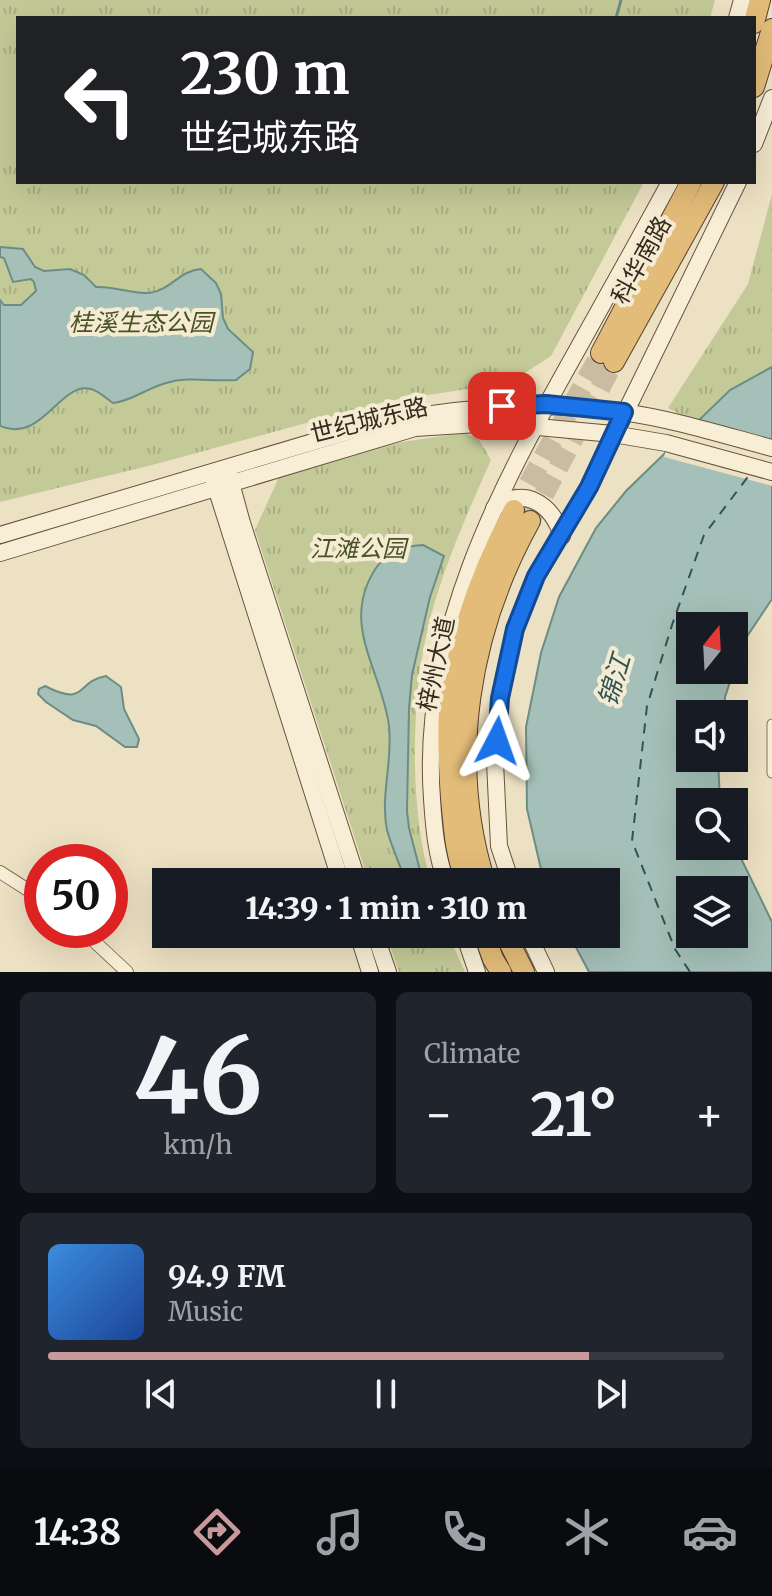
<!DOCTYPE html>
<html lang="en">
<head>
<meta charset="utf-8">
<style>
	body { margin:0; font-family:Merriweather,"Noto Sans SC",serif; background:#20242c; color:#f1f3f6; height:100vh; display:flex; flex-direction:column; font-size:30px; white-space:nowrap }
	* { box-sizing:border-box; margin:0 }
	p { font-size:26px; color:#9ea1a6 }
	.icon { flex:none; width:44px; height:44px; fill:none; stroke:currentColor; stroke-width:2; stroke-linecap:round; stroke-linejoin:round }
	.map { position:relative; height:972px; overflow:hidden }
	.sheet { display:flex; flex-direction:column; gap:20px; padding:20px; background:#0d0f14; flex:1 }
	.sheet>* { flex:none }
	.guide { position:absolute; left:16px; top:16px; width:740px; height:168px; border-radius:0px; box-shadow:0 8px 32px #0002; background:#202124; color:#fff; overflow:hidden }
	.needle { width:52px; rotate:18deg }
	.controls { position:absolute; left:676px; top:612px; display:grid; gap:16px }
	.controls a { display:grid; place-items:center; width:72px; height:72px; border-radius:0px; background:#171b24; box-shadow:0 8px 32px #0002; font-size:40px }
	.speed { position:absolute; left:24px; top:844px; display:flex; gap:16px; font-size:40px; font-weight:700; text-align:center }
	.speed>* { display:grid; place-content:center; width:104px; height:104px; border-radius:50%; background:#171b24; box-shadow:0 8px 32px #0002; line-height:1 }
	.speed .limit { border:12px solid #d22; background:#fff; color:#111 }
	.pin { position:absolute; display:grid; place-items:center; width:68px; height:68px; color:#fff; margin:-34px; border-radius:16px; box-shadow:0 4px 12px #0006 }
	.me { position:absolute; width:88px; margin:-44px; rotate:4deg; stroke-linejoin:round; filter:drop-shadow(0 0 6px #0008) }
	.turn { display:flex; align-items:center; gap:28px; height:168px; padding:0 32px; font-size:36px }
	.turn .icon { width:104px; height:104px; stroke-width:2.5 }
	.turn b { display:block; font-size:56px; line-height:68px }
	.big { font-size:60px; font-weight:800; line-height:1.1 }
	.sheet .widget { flex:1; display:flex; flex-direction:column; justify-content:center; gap:12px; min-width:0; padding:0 28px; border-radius:12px; background:#20242c }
	.sheet .dial { align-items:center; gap:0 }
	.dial b { font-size:104px; line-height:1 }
	.song { display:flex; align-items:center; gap:24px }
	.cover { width:96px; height:96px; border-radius:12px; background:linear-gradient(135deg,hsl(210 70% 55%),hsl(220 70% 35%)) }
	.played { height:8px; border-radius:4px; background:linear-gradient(90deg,#c7999b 80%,#363941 80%) }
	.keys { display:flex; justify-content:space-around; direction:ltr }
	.heat { display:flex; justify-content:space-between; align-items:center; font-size:44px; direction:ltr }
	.sheet .tiles { flex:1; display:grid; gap:20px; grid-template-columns:1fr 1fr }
	.widget:last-child { grid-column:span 2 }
	.trip { position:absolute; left:152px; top:868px; width:468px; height:80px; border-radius:0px; background:#171b24; box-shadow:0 8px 32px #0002; font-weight:800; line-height:80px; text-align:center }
	.menu { display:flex; height:128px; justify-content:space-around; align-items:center; background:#090b0e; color:#9ea1a6 }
	.menu .icon { width:56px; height:56px }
	.menu .active { color:#c7999b }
	.menu b { font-size:36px; color:#f1f3f6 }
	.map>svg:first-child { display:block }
	.park { fill:url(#park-tufts) }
	.pitch { fill:#c4ca97 }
	.water { fill:#a5c0b8; stroke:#6c8d85; stroke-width:2; fill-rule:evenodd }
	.pier { fill:#ede1c3 }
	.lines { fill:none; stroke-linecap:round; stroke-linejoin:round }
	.stream { stroke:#6c8d85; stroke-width:3 }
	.ferry { stroke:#2e5654; stroke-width:2; stroke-dasharray:10 8; stroke-linecap:butt }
	.trunk-tunnel { stroke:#c9bca2; stroke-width:20; stroke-dasharray:20 10; stroke-linecap:butt }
	.pedestrian-casing { stroke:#86725a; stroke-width:11 }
	.minor-casing { stroke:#86725a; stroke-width:14 }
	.secondary-casing { stroke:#68533e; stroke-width:18 }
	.trunk-casing { stroke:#54402f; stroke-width:22 }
	.pedestrian { stroke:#f8eed6; stroke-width:9 }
	.minor { stroke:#f8eed6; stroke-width:12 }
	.secondary { stroke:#f8eed6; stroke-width:16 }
	.trunk { stroke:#e4bc79; stroke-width:20 }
	.route-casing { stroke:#114b97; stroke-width:20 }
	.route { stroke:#1a73e8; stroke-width:14 }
	.labels { text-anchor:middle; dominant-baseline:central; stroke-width:8; stroke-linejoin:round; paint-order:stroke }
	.street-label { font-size:24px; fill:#372a1e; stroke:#f4ebd2 }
	.park-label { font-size:24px; font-style:italic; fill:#475225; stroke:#f4ebd2 }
	.water-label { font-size:26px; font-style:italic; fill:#2e5654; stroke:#f4ebd2 }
</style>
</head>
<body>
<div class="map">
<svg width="772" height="972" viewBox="0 0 772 972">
	<defs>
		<pattern id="park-tufts" width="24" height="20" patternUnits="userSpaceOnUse" patternTransform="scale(2)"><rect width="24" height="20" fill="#c4ca97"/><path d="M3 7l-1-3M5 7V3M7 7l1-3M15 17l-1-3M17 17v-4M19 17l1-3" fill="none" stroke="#a9ae82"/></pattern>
	</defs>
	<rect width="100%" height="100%" fill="#ede1c3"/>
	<g class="park">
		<path d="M0,0H715L710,18H18V182H644L551,356L509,383L387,401L152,465L0,502Z"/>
		<path d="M772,194V367L730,390L697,423L668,408L748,284Z"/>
		<path d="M463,433L478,438L491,460C467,514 442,570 428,627C411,701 409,810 431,882H369L255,530L279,477L375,446Z"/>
		<path d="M386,934H448L465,972H399Z"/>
	</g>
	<g class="pitch">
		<path d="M18,54V102L0,104V56Z"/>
		<path d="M18,108V157L0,159V110Z"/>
	</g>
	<g class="water">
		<path d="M0,247L23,249L35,267L44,271L70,269L84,275L96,287C114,286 131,294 149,293C170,291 180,270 201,269L216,283L221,294L223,318L228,329L253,352L250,369L236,380C212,382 189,376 166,383C147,388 132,401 113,403C107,399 99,391 91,389C60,381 42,444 0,426V300L4,305H21L36,291L34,282L31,279L13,282L4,258L0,257Z"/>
		<path d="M772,367V599L742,644L734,669V626H690V670H734L725,697L723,714H690V758H718L720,802H690V846H734V844L772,922V972H589L569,934H606V882H544L527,809L526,727L541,653L559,597L596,528L626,491L730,390ZM690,890H734V934H690Z"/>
		<path d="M423,545L444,556L430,597L412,675L409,708L407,811L409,828L423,882H406C400,865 392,848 387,830C380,796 393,761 389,726C382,670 339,624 376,568C386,553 404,546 423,545Z"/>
		<path d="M106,676L121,687L124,709L139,739L137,747H125L96,726L73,720L46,702L38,694L39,689L45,686C88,708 75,681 106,676Z"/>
	</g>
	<path class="pier" d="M695,419L772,439V486L664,457L667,446Z"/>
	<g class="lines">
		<path class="stream" d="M616,18L621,0"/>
		<path class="ferry" d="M690,972L675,949L632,841L647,706L672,625L704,535L750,474"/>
		<g class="trunk-tunnel">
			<path d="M514,510L601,353"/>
			<path d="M530,521L614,362"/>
		</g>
		<defs>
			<path id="pedestrian" d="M772,724V773"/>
			<g id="minor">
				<path d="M0,872L42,899"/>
				<path d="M82,930L127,972"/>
			</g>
			<g id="secondary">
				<path d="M737,18L742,0"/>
				<path d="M754,144L772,98"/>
				<path d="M228,472L242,523L358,882"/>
				<path d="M213,478L341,882"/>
				<path d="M494,508C524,485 552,504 562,536"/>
				<path d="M0,535L360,428C447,407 533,400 622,412C673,419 723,435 772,448"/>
				<path d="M0,553L415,428L494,423L613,434L666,443L772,472"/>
				<path d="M446,882C436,853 434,829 432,799C420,636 499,489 576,352C608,295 639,239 670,182"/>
				<path d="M511,882L499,846L495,762L500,698L515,629L536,576L589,487L738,182"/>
				<path d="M358,934L370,972"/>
				<path d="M375,934L388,972"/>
				<path d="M464,934L477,972"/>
				<path d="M528,934L546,972"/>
			</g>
			<g id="trunk">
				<path d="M754,23L760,0"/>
				<path d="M754,87L772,29"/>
				<path d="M601,353L691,182"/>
				<path d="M614,362L714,182"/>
				<path d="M466,882C455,851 454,831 451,798C449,770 447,741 449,713C455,643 482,571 514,510"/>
				<path d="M485,882C447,760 469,631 530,521"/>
				<path d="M484,934L493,959L501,972"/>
				<path d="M505,934L524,972"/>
			</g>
		</defs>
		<use href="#pedestrian" class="pedestrian-casing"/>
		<use href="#minor" class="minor-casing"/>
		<use href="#secondary" class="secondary-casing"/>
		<use href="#trunk" class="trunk-casing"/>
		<use href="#pedestrian" class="pedestrian"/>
		<use href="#minor" class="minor"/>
		<use href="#secondary" class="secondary"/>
		<use href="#trunk" class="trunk"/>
	</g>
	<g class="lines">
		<defs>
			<path id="route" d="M497,741L500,698L515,629L536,576L589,487L624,412L546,404L502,406"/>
		</defs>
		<use href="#route" class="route-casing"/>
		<use href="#route" class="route"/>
	</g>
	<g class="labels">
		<g class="street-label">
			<text transform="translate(641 260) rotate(-61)">科华南路</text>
			<text transform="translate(369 420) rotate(-14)">世纪城东路</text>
			<text transform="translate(436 664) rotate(-78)">梓州大道</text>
		</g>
		<g class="park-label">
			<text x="141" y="322">桂溪生态公园</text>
			<text x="358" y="548">江滩公园</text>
		</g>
		<g class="water-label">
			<text transform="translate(614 680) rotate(-73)">锦江</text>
		</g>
	</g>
</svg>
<div class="controls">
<a><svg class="needle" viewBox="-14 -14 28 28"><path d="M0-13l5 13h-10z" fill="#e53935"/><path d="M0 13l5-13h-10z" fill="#9ea1a6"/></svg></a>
<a><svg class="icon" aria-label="sound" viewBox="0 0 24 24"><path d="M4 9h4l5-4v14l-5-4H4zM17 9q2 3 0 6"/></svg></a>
<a><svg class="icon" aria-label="search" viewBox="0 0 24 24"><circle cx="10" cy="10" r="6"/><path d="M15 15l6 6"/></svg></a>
<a><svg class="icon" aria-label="layers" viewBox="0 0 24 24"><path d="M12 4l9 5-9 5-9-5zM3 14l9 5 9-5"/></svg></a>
</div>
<div class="speed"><div class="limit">50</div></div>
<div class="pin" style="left:502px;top:406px;background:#d93025"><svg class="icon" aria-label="arrive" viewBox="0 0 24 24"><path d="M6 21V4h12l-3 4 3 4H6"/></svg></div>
<svg class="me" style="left:497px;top:741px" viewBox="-20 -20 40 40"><path d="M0-17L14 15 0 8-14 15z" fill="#1a73e8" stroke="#fff" stroke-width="4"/></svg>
<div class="trip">14:39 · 1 min · 310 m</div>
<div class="guide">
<div class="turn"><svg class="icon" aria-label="left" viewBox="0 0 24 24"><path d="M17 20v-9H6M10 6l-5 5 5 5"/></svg><div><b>230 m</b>世纪城东路</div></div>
</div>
</div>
<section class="sheet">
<div class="tiles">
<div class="widget dial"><b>46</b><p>km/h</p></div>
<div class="widget"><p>Climate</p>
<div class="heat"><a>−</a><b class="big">21°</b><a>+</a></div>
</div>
<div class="widget">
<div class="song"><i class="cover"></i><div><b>94.9 FM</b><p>Music</p></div></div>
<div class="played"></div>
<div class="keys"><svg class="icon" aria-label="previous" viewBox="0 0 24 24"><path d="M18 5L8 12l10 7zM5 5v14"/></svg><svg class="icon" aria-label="pause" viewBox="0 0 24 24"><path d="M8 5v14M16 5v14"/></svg><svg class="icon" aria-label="next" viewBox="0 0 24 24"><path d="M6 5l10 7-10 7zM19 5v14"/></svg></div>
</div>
</div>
</section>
<nav class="menu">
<b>14:38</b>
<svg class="icon active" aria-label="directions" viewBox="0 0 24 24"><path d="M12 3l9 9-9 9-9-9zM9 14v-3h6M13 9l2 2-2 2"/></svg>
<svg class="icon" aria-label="music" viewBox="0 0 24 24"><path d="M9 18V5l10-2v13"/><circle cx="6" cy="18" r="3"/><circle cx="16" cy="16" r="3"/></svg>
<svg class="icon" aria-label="phone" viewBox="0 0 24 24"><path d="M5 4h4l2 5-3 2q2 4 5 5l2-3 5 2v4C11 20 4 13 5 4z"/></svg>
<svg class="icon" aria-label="climate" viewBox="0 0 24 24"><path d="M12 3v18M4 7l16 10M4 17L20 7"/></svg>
<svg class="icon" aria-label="car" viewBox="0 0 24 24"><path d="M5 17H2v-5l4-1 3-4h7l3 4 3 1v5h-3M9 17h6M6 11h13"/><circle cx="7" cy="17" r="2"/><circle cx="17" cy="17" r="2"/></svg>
</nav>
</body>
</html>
